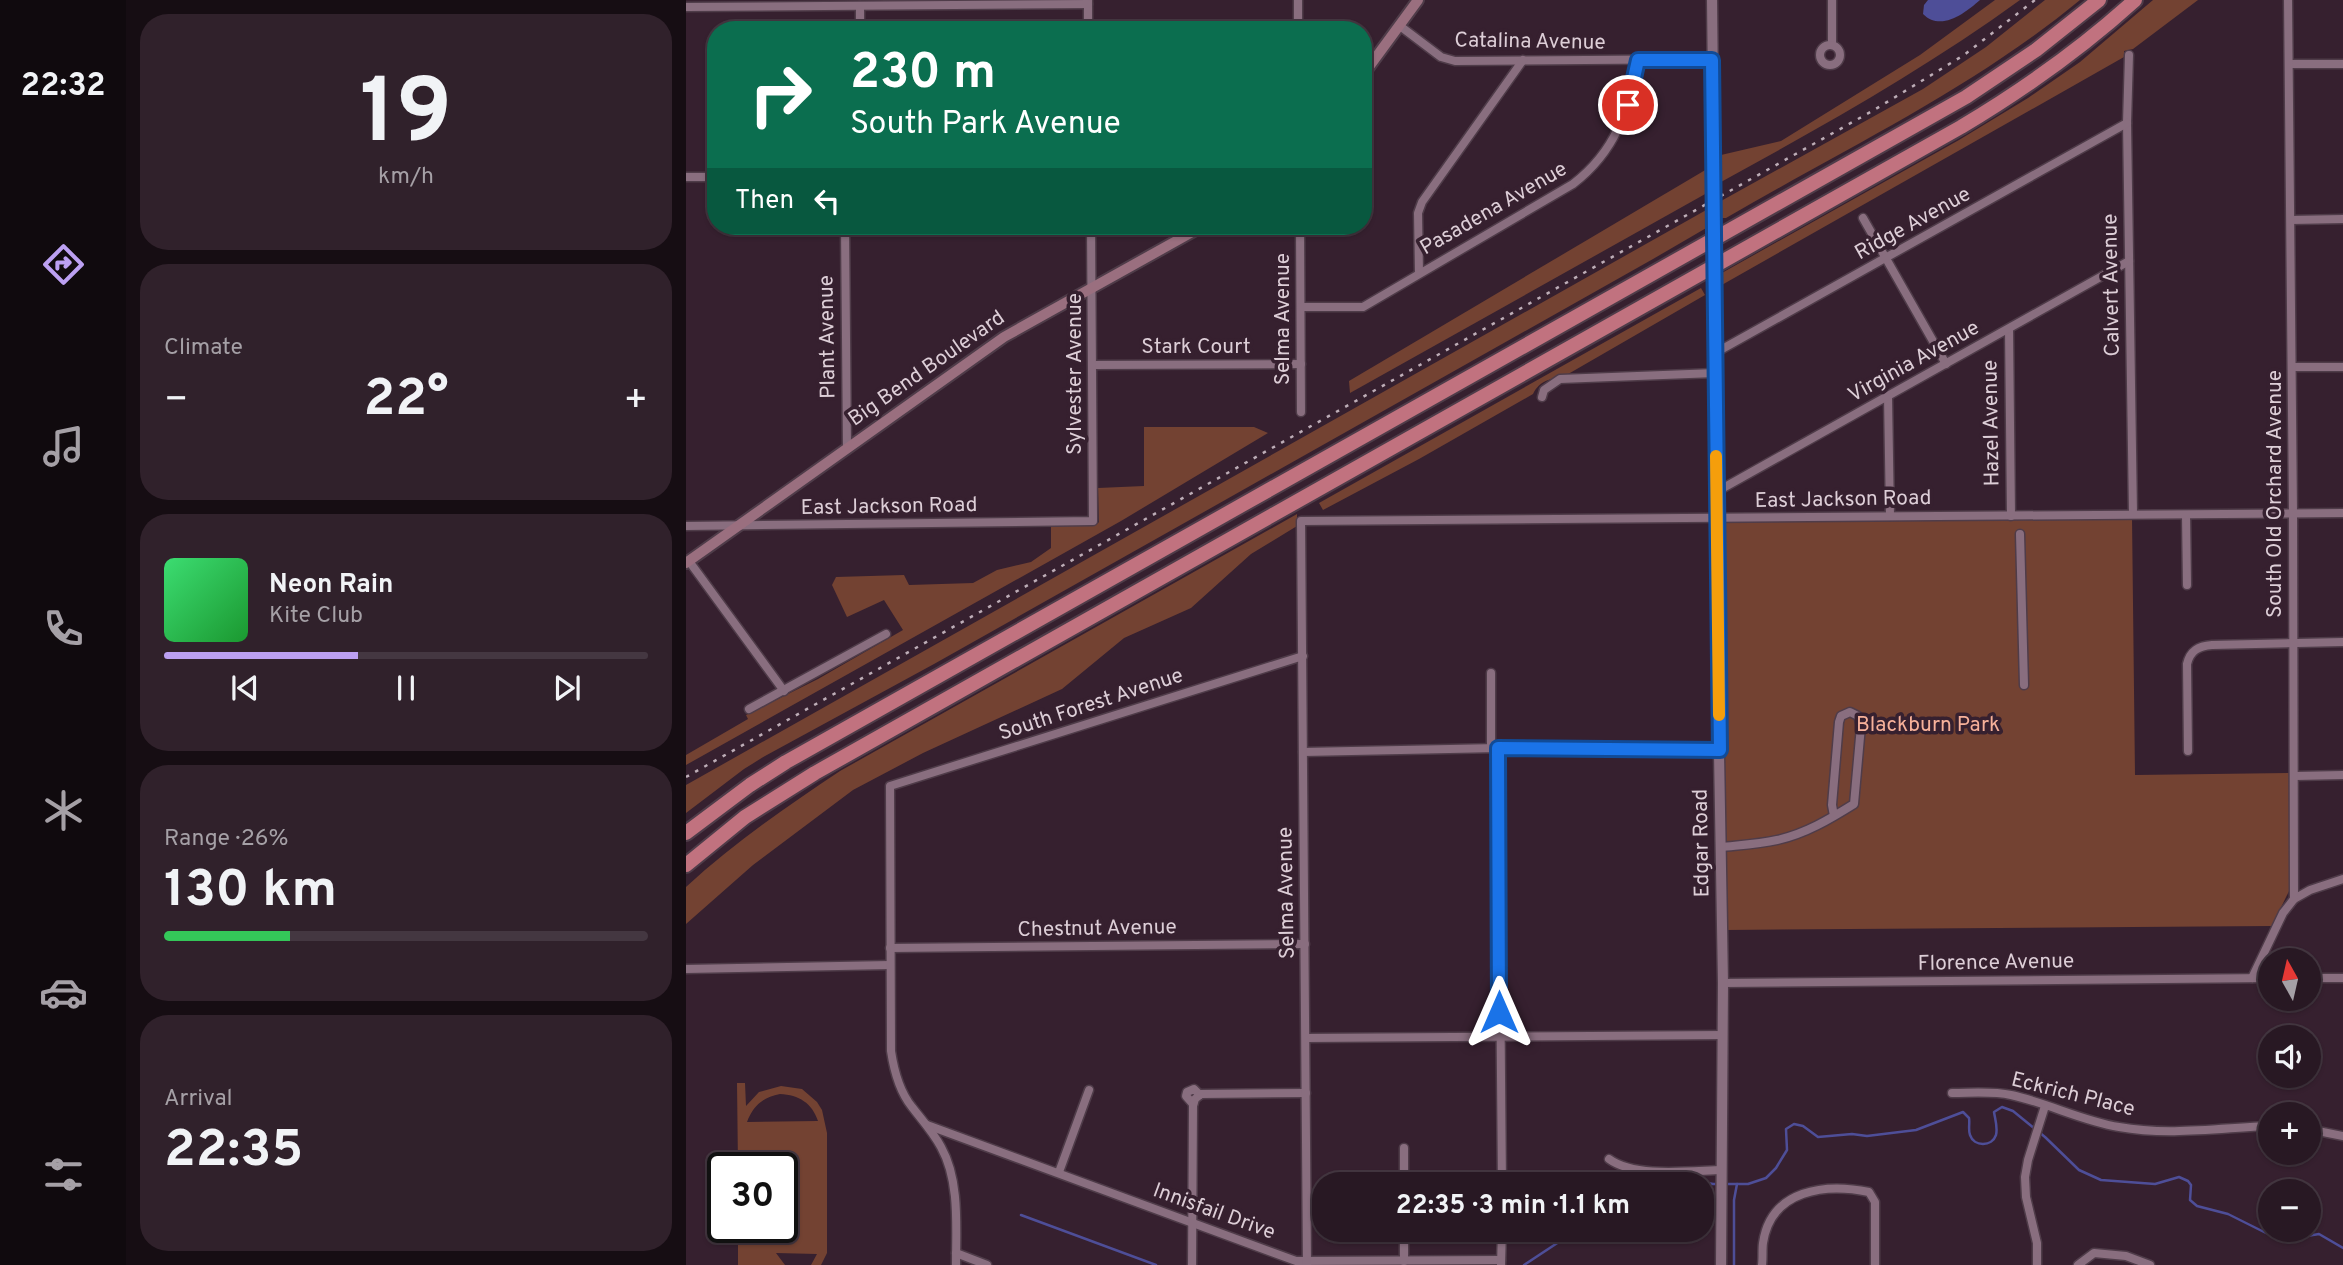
<!DOCTYPE html>
<html lang="en">
<head>
<meta charset="utf-8">
<style>
	body { margin:0; font-family:Overpass,sans-serif; background:#30212b; color:#f1f3f6; height:100vh; display:flex; flex-direction:column; font-size:26px; white-space:nowrap }
	* { box-sizing:border-box; margin:0 }
	p { font-size:23px; color:#a5a0a6 }
	.icon { flex:none; width:38px; height:38px; fill:none; stroke:currentColor; stroke-width:2; stroke-linecap:round; stroke-linejoin:round }
	.map { position:relative; flex:1; overflow:hidden }
	.side { display:flex; flex-direction:column; gap:14px; padding:14px; background:#160d13; width:560px }
	.side>* { flex:none }
	.top-card { position:absolute; left:21px; top:21px; width:665px; height:214px; border-radius:28px; box-shadow:0 2px 5px #0004,0 0 0 2px #443741; background:#0b6e4f; color:#fff; overflow:hidden }
	.needle { width:46px; rotate:352deg }
	.fabs { position:absolute; left:1572px; top:948px; display:grid; gap:14px }
	.fabs a { display:grid; place-items:center; width:63px; height:63px; border-radius:50%; background:#281823; box-shadow:0 2px 5px #0004,0 0 0 2px #443741; font-size:35px }
	.speed { position:absolute; left:21px; top:1152px; display:flex; gap:14px; font-size:35px; font-weight:700; text-align:center }
	.speed>* { display:grid; place-content:center; width:91px; height:91px; border-radius:50%; background:#281823; box-shadow:0 2px 5px #0004,0 0 0 2px #443741; line-height:1 }
	.speed .limit { border:4px solid #111; border-radius:10px; background:#fff; color:#111 }
	.pin { position:absolute; display:grid; place-items:center; width:60px; height:60px; color:#fff; margin:-30px; border:4px solid #fff; border-radius:50%; box-shadow:0 2px 7px #0007 }
	.me { position:absolute; width:77px; margin:-38px; rotate:0deg; stroke-linejoin:round; filter:drop-shadow(0 0 5px #0008) }
	.turn { display:flex; align-items:center; gap:24px; height:147px; padding:0 28px; font-size:32px }
	.turn .icon { width:91px; height:91px; stroke-width:2.5 }
	.turn b { display:block; font-size:49px; line-height:60px }
	.then { display:flex; align-items:center; height:66px; padding:0 28px; background:#0003; gap:14px; font-size:26px }
	.big { font-size:52px; font-weight:700; line-height:1.1 }
	.side .widget { flex:1; display:flex; flex-direction:column; justify-content:center; gap:10px; min-width:0; padding:0 24px; border-radius:28px; background:#30212b }
	.side .dial { align-items:center; gap:0 }
	.dial b { font-size:91px; line-height:1 }
	.song { display:flex; align-items:center; gap:21px }
	.cover { width:84px; height:84px; border-radius:10px; background:linear-gradient(135deg,hsl(140 70% 55%),hsl(130 70% 35%)) }
	.played { height:7px; border-radius:4px; background:linear-gradient(90deg,#bca0f2 40%,#443741 40%) }
	.keys { display:flex; justify-content:space-around; direction:ltr }
	.heat { display:flex; justify-content:space-between; align-items:center; font-size:38px; direction:ltr }
	.charge { height:10px; border-radius:5px; background:linear-gradient(90deg,#34c759 26%,#443741 0) }
	.trip { position:absolute; left:626px; top:1172px; width:402px; height:70px; border-radius:28px; background:#281823; box-shadow:0 2px 5px #0004,0 0 0 2px #443741; font-weight:700; line-height:70px; text-align:center }
	main { display:flex; flex:1; min-height:0 }
	.dock { display:flex; flex-direction:column; width:126px; justify-content:space-around; align-items:center; background:#100a0e; color:#a5a0a6 }
	.dock .icon { width:49px; height:49px }
	.dock .on { color:#bca0f2 }
	.dock b { font-size:32px; color:#f1f3f6 }
	.map>svg:first-child { display:block }
	.green { fill:#734232; fill-rule:evenodd }
	.water { fill:#4e4e98 }
	.lines { fill:none; stroke-linecap:round; stroke-linejoin:round }
	.stream { stroke:#4e4e98; stroke-width:2.5 }
	.minor-casing { stroke:#4f3c49; stroke-width:11 }
	.tertiary-casing { stroke:#4f3c49; stroke-width:13 }
	.secondary-casing { stroke:#4f3c49; stroke-width:14 }
	.motorway-casing { stroke:#4f3c49; stroke-width:18 }
	.minor { stroke:#896e7f; stroke-width:8 }
	.tertiary { stroke:#896e7f; stroke-width:10 }
	.secondary { stroke:#9a6f7f; stroke-width:10 }
	.motorway { stroke:#c1727f; stroke-width:14 }
	.rail { stroke:#bdadb7; stroke-width:2.5; stroke-dasharray:3.5 7; stroke-linecap:butt }
	.tertiary-bridge-casing { stroke:#4f3c49; stroke-width:13; stroke-linecap:butt }
	.tertiary-bridge { stroke:#896e7f; stroke-width:10 }
	.route-casing { stroke:#114b97; stroke-width:18 }
	.route { stroke:#1a73e8; stroke-width:12 }
	.slow { stroke:#f59e0b; stroke-width:12 }
	.labels { text-anchor:middle; dominant-baseline:central; stroke-width:7; stroke-linejoin:round; paint-order:stroke }
	.street-label { font-size:21px; fill:#ddced7; stroke:#36202f }
	.park-label { font-size:21px; fill:#f7b19a; stroke:#36202f }
</style>
</head>
<body>
<main>
<nav class="dock">
<b>22:32</b>
<svg class="icon on" aria-label="directions" viewBox="0 0 24 24"><path d="M12 3l9 9-9 9-9-9zM9 14v-3h6M13 9l2 2-2 2"/></svg>
<svg class="icon" aria-label="music" viewBox="0 0 24 24"><path d="M9 18V5l10-2v13"/><circle cx="6" cy="18" r="3"/><circle cx="16" cy="16" r="3"/></svg>
<svg class="icon" aria-label="phone" viewBox="0 0 24 24"><path d="M5 4h4l2 5-3 2q2 4 5 5l2-3 5 2v4C11 20 4 13 5 4z"/></svg>
<svg class="icon" aria-label="climate" viewBox="0 0 24 24"><path d="M12 3v18M4 7l16 10M4 17L20 7"/></svg>
<svg class="icon" aria-label="car" viewBox="0 0 24 24"><path d="M5 17H2v-5l4-1 3-4h7l3 4 3 1v5h-3M9 17h6M6 11h13"/><circle cx="7" cy="17" r="2"/><circle cx="17" cy="17" r="2"/></svg>
<svg class="icon" aria-label="filters" viewBox="0 0 24 24"><path d="M4 7h16M4 17h16"/><circle cx="9" cy="7" r="2"/><circle cx="15" cy="17" r="2"/></svg>
</nav>
<section class="side">
<div class="widget dial"><b>19</b><p>km/h</p></div>
<div class="widget"><p>Climate</p>
<div class="heat"><a>−</a><b class="big">22°</b><a>+</a></div>
</div>
<div class="widget">
<div class="song"><i class="cover"></i><div><b>Neon Rain</b><p>Kite Club</p></div></div>
<div class="played"></div>
<div class="keys"><svg class="icon" aria-label="previous" viewBox="0 0 24 24"><path d="M18 5L8 12l10 7zM5 5v14"/></svg><svg class="icon" aria-label="pause" viewBox="0 0 24 24"><path d="M8 5v14M16 5v14"/></svg><svg class="icon" aria-label="next" viewBox="0 0 24 24"><path d="M6 5l10 7-10 7zM19 5v14"/></svg></div>
</div>
<div class="widget"><p>Range · 26%</p><b class="big">130 km</b><div class="charge"></div></div>
<div class="widget"><p>Arrival</p><b class="big">22:35</b></div>
</section>
<div class="map">
<svg width="1657" height="1265" viewBox="0 0 1657 1265">
	<rect width="100%" height="100%" fill="#36202f"/>
	<g class="green">
		<path d="M1309,0H1334C1239,69 1137,126 1035,182V155L1095,141L1234,55Z"/>
		<path d="M1359,0H1394C1286,89 1160,148 1040,218H1035V201L1237,89L1300,47Z"/>
		<path d="M1467,0H1512L1447,49L1438,51V57L1034,286V274L1273,140L1342,98L1394,62Z"/>
		<path d="M1021,169V193L664,393L663,381Z"/>
		<path d="M1022,209V227L967,259L248,664L79,756L58,769L0,813V785Z"/>
		<path d="M1015,288L1019,295L877,377C864,379 854,380 847,394L733,459L637,510L633,503Z"/>
		<path d="M458,427H568L582,433L435,521L0,765V755L62,719L60,715L132,679L217,630L198,600L161,617L146,585L150,577L218,575L223,585L287,583L311,570L345,562L365,548V526L411,524L413,522L412,488L458,486Z"/>
		<path d="M611,514V526L565,554L505,608L438,638L376,689L237,753L167,790L67,865L0,924V887C48,843 100,807 154,771Z"/>
		<path d="M1446,517L1449,775L1606,773L1604,889L1586,926L1039,930L1032,521Z"/>
		<path d="M51,1083H59L60,1106L73,1092L95,1086L116,1089L131,1102L136,1110L141,1133V1253L135,1265H125L131,1254L90,1253L99,1265H52V1227H96V1167H52ZM94,1094C113,1095 126,1103 132,1121L61,1122C67,1106 77,1097 94,1094Z"/>
	</g>
	<path class="water" d="M1242,0H1294C1279,13 1255,32 1237,14L1238,5Z"/>
	<g class="lines">
		<g class="stream">
			<path d="M972,1185L1005,1180L1027,1184H1062L1080,1178L1090,1168L1101,1150L1100,1129L1108,1124L1117,1126L1132,1137L1166,1134L1181,1136L1230,1130L1277,1112L1283,1118C1284,1123 1282,1130 1284,1135C1288,1147 1306,1147 1310,1135C1312,1127 1309,1119 1308,1112L1316,1107L1327,1111L1359,1137L1393,1170L1415,1180L1469,1184L1493,1177L1502,1181L1505,1185L1504,1200L1511,1206L1542,1214L1590,1238L1603,1239L1633,1234L1657,1248"/>
			<path d="M335,1215L470,1265"/>
			<path d="M838,1265L891,1230"/>
			<path d="M1048,1265V1200L1051,1184"/>
		</g>
		<defs>
			<g id="minor">
				<path d="M402,0V30"/>
				<path d="M612,0V30"/>
				<path d="M174,6V30"/>
				<path d="M0,7L402,4"/>
				<path d="M714,26L755,57L769,61L1026,59"/>
				<path d="M1146,45V0"/>
				<circle cx="1144" cy="55" r="10"/>
				<path d="M1443,55L1441,123L1447,514"/>
				<path d="M1604,64H1657"/>
				<path d="M0,177H30"/>
				<path d="M1177,218L1260,364"/>
				<path d="M1605,220L1657,219"/>
				<path d="M159,226L161,448"/>
				<path d="M614,226L615,412"/>
				<path d="M733,273L732,213L736,202L837,60"/>
				<path d="M615,307H677L887,184C931,150 941,112 952,60"/>
				<path d="M1323,329L1325,516"/>
				<path d="M1029,353L1441,123"/>
				<path d="M407,365L615,364"/>
				<path d="M1606,367H1657"/>
				<path d="M856,397L858,390L874,379L1029,373"/>
				<path d="M1202,397L1204,516"/>
				<path d="M1030,492L1443,261"/>
				<path d="M1500,515L1501,585"/>
				<path d="M0,526L407,521L405,226"/>
				<path d="M1334,534L1338,685"/>
				<path d="M3,561L98,691"/>
				<path d="M805,673V748"/>
				<path d="M63,709L200,634"/>
				<path d="M812,748L816,1185"/>
				<path d="M1502,751L1501,664C1504,651 1512,646 1526,645L1657,642"/>
				<path d="M617,752L812,748L1034,750"/>
				<path d="M1609,776L1657,775"/>
				<path d="M1035,847C1054,845 1073,844 1091,840C1119,834 1144,819 1168,804L1175,726L1172,716L1164,712L1155,716L1153,722L1146,805L1148,816"/>
				<path d="M1608,899L1624,890L1657,879"/>
				<path d="M204,948L619,944"/>
				<path d="M0,969L204,965"/>
				<path d="M1566,978L1597,913L1608,899L1607,513L1602,0"/>
				<path d="M1622,978H1657"/>
				<path d="M1037,983L1584,978"/>
				<path d="M620,1038L1037,1035"/>
				<path d="M1266,1093C1286,1093 1306,1091 1325,1095C1362,1103 1396,1121 1433,1127C1482,1136 1534,1128 1584,1126"/>
				<path d="M507,1104L500,1096L501,1092L508,1089L514,1095"/>
				<path d="M241,1125L610,1261L815,1260"/>
				<path d="M1622,1129L1657,1136"/>
				<path d="M718,1148V1185"/>
				<path d="M923,1159C949,1178 1003,1171 1036,1170"/>
				<path d="M373,1172L403,1090"/>
				<path d="M718,1230V1261"/>
				<path d="M270,1253L301,1265"/>
				<path d="M270,1265C270,1227 274,1181 255,1147C247,1132 236,1120 226,1107C213,1091 208,1071 205,1051L204,786L617,656"/>
				<path d="M506,1265L507,1106L509,1099L515,1094L620,1093"/>
				<path d="M621,1265L615,521L1657,513"/>
				<path d="M815,1265L816,1230"/>
				<path d="M1076,1265C1077,1258 1076,1250 1077,1243C1085,1189 1140,1183 1183,1192L1189,1202V1265"/>
				<path d="M1351,1265V1243L1340,1197L1339,1177L1342,1160L1359,1106"/>
				<path d="M1392,1265L1408,1253L1440,1256L1464,1265"/>
			</g>
			<g id="tertiary">
				<path d="M1026,0L1028,171"/>
				<path d="M1029,301L1031,638L1037,983L1035,1265"/>
			</g>
			<g id="secondary">
				<path d="M677,75L732,0"/>
				<path d="M0,563L318,337L517,226"/>
			</g>
			<g id="motorway">
				<path d="M0,833L64,785L100,762L1280,97L1350,50L1413,0"/>
				<path d="M0,865L59,817L129,773L1275,127C1337,90 1395,49 1449,0"/>
			</g>
		</defs>
		<use href="#minor" class="minor-casing"/>
		<use href="#tertiary" class="tertiary-casing"/>
		<use href="#secondary" class="secondary-casing"/>
		<use href="#motorway" class="motorway-casing"/>
		<use href="#minor" class="minor"/>
		<use href="#tertiary" class="tertiary"/>
		<use href="#secondary" class="secondary"/>
		<use href="#motorway" class="motorway"/>
		<path class="rail" d="M0,777L1188,110L1278,55L1349,0"/>
		<defs>
			<path id="tertiary-bridge" d="M1028,171L1029,301"/>
		</defs>
		<use href="#tertiary-bridge" class="tertiary-bridge-casing"/>
		<use href="#tertiary-bridge" class="tertiary-bridge"/>
	</g>
	<g class="lines">
		<defs>
			<path id="route" d="M813,1012L812,748L1034,750L1026,60H952L942,105"/>
		</defs>
		<use href="#route" class="route-casing"/>
		<use href="#route" class="route"/>
		<path class="slow" d="M1030,456L1033,715"/>
	</g>
	<g class="labels">
		<g class="street-label">
			<text transform="translate(844 42) rotate(1)">Catalina Avenue</text>
			<text transform="translate(808 209) rotate(-30)">Pasadena Avenue</text>
			<text transform="translate(1227 224) rotate(-29)">Ridge Avenue</text>
			<text transform="translate(1426 285) rotate(-91)">Calvert Avenue</text>
			<text transform="translate(597 319) rotate(-90)">Selma Avenue</text>
			<text transform="translate(142 337) rotate(-91)">Plant Avenue</text>
			<text x="510" y="347">Stark Court</text>
			<text transform="translate(1228 362) rotate(-29)">Virginia Avenue</text>
			<text transform="translate(241 369) rotate(-35)">Big Bend Boulevard</text>
			<text transform="translate(389 374) rotate(-90)">Sylvester Avenue</text>
			<text transform="translate(1306 423) rotate(-91)">Hazel Avenue</text>
			<text transform="translate(1589 494) rotate(-90)">South Old Orchard Avenue</text>
			<text transform="translate(1157 500) rotate(-1)">East Jackson Road</text>
			<text transform="translate(203 507) rotate(-1)">East Jackson Road</text>
			<text transform="translate(405 705) rotate(-18)">South Forest Avenue</text>
			<text transform="translate(1016 843) rotate(-91)">Edgar Road</text>
			<text transform="translate(601 893) rotate(-91)">Selma Avenue</text>
			<text transform="translate(411 929) rotate(-1)">Chestnut Avenue</text>
			<text transform="translate(1310 963) rotate(-1)">Florence Avenue</text>
			<text transform="translate(1387 1095) rotate(14)">Eckrich Place</text>
			<text transform="translate(528 1212) rotate(20)">Innisfail Drive</text>
		</g>
		<g class="park-label">
			<text x="1242" y="725">Blackburn Park</text>
		</g>
	</g>
</svg>
<div class="fabs">
<a><svg class="needle" viewBox="-14 -14 28 28"><path d="M0-13l5 13h-10z" fill="#e53935"/><path d="M0 13l5-13h-10z" fill="#a5a0a6"/></svg></a>
<a><svg class="icon" aria-label="sound" viewBox="0 0 24 24"><path d="M4 9h4l5-4v14l-5-4H4zM17 9q2 3 0 6"/></svg></a>
<a>+</a>
<a>−</a>
</div>
<div class="speed"><div class="limit">30</div></div>
<div class="pin" style="left:942px;top:105px;background:#d93025"><svg class="icon" aria-label="arrive" viewBox="0 0 24 24"><path d="M6 21V4h12l-3 4 3 4H6"/></svg></div>
<svg class="me" style="left:813px;top:1012px" viewBox="-20 -20 40 40"><path d="M0-17L14 15 0 8-14 15z" fill="#1a73e8" stroke="#fff" stroke-width="4"/></svg>
<div class="trip">22:35 · 3 min · 1.1 km</div>
<div class="top-card">
<div class="turn"><svg class="icon" aria-label="right" viewBox="0 0 24 24"><path d="M7 20v-9h11M14 6l5 5-5 5"/></svg><div><b>230 m</b>South Park Avenue</div></div>
<div class="then">Then<svg class="icon" aria-label="left" viewBox="0 0 24 24"><path d="M17 20v-9H6M10 6l-5 5 5 5"/></svg></div>
</div>
</div>
</main>
</body>
</html>
